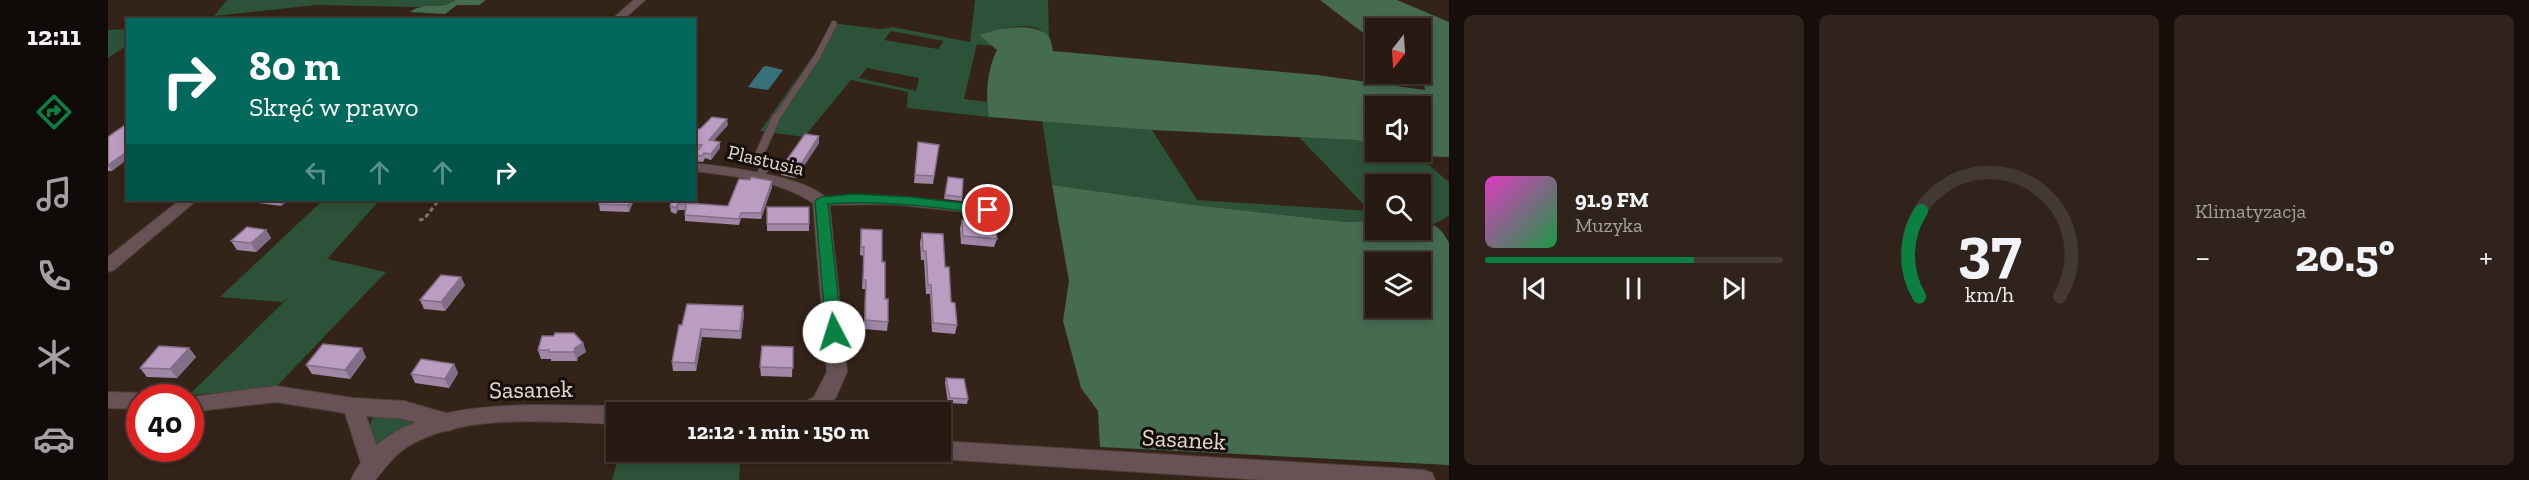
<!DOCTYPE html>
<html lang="pl">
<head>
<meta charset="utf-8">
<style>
	body { margin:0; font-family:"Zilla Slab",serif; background:#2f231c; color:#f1f3f6; height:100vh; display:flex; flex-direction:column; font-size:22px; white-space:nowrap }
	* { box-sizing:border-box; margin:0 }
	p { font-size:20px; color:#a4a1a0 }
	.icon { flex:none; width:33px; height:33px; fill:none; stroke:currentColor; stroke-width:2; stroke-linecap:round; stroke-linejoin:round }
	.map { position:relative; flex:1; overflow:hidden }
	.sheet { display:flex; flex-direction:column; gap:15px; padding:15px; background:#150e0a; width:1080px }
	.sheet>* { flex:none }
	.hud { position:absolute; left:18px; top:18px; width:570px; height:183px; border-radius:0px; box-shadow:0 3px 9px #0003,0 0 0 2px #433833; background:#00695c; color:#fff; overflow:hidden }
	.needle { width:39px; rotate:197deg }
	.tools { position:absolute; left:1257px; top:18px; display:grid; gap:12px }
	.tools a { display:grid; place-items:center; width:66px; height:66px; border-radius:0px; background:#271a13; box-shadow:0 3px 9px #0003,0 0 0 2px #433833; font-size:30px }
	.speed { position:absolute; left:18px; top:384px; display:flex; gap:12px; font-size:30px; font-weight:700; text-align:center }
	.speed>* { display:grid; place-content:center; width:78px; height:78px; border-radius:50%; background:#271a13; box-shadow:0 3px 9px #0003,0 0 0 2px #433833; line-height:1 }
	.speed .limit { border:9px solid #d22; background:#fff; color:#111 }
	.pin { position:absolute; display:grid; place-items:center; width:51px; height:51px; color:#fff; margin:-26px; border:3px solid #fff; border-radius:50%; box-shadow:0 2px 6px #0007 }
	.me { position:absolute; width:66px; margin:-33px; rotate:355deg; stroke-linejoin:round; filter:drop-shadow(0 0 4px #0008) }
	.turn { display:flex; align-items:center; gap:21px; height:126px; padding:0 24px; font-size:27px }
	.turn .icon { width:78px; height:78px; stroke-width:2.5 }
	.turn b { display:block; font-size:42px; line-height:51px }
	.lanes { display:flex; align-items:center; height:57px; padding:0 24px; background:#0003; justify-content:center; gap:30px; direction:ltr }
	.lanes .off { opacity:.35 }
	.big { font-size:45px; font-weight:700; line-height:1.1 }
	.sheet .tile { flex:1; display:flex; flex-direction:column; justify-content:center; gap:9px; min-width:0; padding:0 21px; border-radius:9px; background:#2f231c }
	.sheet .dial { align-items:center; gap:0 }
	.dial svg { height:156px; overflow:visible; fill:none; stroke:#433833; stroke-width:7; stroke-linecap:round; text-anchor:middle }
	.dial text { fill:#f1f3f6; stroke:none }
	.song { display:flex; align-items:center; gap:18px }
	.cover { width:72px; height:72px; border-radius:9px; background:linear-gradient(135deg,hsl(310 70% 55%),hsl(140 70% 35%)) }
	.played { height:6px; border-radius:3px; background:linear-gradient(90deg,#0b8043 70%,#433833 70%) }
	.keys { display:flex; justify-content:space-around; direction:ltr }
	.heat { display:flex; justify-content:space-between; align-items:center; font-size:33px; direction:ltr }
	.sheet .tiles { flex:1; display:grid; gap:15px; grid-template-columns:repeat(3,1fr) }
	.trip { position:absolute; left:498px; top:402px; width:345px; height:60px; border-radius:0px; background:#271a13; box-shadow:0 3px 9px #0003,0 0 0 2px #433833; font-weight:700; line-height:60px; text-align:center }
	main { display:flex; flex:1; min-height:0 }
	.dock { display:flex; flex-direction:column; width:108px; justify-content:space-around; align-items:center; background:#100a08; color:#a4a1a0 }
	.dock .icon { width:42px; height:42px }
	.dock .current { color:#0b8043 }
	.dock b { font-size:27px; color:#f1f3f6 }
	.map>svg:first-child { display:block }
	.green { fill:#2c5239; fill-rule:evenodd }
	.forest { fill:#456b51; fill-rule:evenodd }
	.water { fill:#38717a }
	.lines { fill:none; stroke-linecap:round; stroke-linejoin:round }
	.service-far1-casing { stroke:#504037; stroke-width:7 }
	.service-casing { stroke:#504037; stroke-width:10 }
	.minor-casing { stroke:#504037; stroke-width:2 }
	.tertiary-casing { stroke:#504037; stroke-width:2 }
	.path { stroke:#81736a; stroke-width:3; stroke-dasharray:4.5 3; stroke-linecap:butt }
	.service-far1 { stroke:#675356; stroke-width:6 }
	.service { stroke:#675356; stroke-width:8 }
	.minor { fill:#675356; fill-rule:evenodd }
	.tertiary { fill:#675356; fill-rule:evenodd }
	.wall { fill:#a087a6 }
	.shaded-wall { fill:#826e87 }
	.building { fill:#ba9dc1; stroke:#826e87; stroke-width:1.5 }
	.route { fill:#0b8043; stroke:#07532c; stroke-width:1.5 }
	.labels { text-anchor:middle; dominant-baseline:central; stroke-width:6; stroke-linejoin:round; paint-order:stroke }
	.street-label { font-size:20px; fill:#e4d9d2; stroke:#160e0a }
	.near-street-label { font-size:24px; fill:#e4d9d2; stroke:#160e0a }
</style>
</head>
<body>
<main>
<nav class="dock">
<b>12:11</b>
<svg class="icon current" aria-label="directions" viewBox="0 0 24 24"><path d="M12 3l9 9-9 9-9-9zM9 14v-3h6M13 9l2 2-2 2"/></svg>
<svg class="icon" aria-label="music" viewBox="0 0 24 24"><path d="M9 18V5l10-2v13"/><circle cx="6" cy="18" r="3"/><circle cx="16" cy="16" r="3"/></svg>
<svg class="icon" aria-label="phone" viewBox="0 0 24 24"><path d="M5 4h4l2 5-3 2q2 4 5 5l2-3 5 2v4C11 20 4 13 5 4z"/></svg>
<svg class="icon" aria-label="climate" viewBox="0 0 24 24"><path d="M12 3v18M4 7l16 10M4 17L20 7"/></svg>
<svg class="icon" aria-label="car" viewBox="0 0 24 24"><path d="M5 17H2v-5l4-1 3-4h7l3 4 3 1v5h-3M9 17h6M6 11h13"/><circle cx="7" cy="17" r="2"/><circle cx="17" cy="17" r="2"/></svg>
</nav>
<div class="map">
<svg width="1341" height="480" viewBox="0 0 1341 480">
	<rect width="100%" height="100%" fill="#342319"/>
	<g class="green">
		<path d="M119,0H347L342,4L308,7L208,5L106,16Z"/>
		<path d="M867,0H940L941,37C938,35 933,30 929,28C914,23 886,30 871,35L884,46L869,44L856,99L879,102L881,117L799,108L800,92L743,80L696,137L652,131L712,46L723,23L772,29L785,27L862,42ZM783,31L836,41L830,49L776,40ZM759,68L811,78L808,91L751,78Z"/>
		<path d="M19,29V45L0,58V30Z"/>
		<path d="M934,120L1044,130L1089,200L1262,211L1191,137L1248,140L1267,145L1268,152C1309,152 1310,156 1341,182V216L1326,224L1313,222L1312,184H1268L1267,221L1238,222L1087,205L944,185Z"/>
		<path d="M215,200L270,202L219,259L278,272L166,389L81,395L182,296L174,302L112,297Z"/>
		<path d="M268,412L305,418L304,426L271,451L258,432Z"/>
		<path d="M512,452H633L631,480H504Z"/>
	</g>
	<g class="forest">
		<path d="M347,0H378L371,5H349L337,14L302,12C318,0 334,11 347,0Z"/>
		<path d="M1212,0H1289L1341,22V157L1311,156L1292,152H1312V106H1268L1267,145L1248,140L1044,130L881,117C877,95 879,70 889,50L871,35C887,29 928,20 941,37C943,40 944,47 945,51L1209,75L1317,90L1315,79L1308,74H1312V28H1268L1267,42Z"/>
		<path d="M944,185L1087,205L1238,222L1267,221L1268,230H1312L1313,222C1328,224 1334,229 1341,243V465L992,447L990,411L973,388L955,321L961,281ZM1268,262H1312V308H1268Z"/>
	</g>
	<path class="water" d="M659,66L675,70L660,90L640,87L655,67Z"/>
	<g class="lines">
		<defs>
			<path id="service-far1" d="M667,120L709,57L726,24"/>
			<g id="service">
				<path d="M651,178L659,163L652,153L668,118"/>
				<path d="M713,201L783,200L898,212"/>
			</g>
			<g id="minor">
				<path d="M72,200H89L6,270L0,272V257Z"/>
				<path d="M168,386L245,398L296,401L348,416L351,422L348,428L340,431L296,419L258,416L276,466L273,473L265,476L257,473L254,466L237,413L168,402L82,412V398H76Z"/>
				<path d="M0,392L32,393L41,398H32V409L0,408Z"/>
				<path d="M832,441L1316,470L1324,473L1327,480H1156L832,459L824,457L822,452H832Z"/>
			</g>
			<g id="tertiary">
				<path d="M526,0H537L515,20H503Z"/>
				<path d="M586,163C618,167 701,176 721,201L739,372L728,397L717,412H685L689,406L706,397L719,372L705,203C671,180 626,176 586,171Z"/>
				<path d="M427,405L508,406L515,409L517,412H508V424C444,422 356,412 299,447C286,455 277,468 267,480H243C274,412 361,406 427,405Z"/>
			</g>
		</defs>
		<use href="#service-far1" class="service-far1-casing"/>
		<use href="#service" class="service-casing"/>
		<use href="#minor" class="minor-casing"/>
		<use href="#tertiary" class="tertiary-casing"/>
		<path class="path" d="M311,220L316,219L331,200"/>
		<use href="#service-far1" class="service-far1"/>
		<use href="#service" class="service"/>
		<use href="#minor" class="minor"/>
		<use href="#tertiary" class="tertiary"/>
	</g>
	<g class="wall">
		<path d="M620,125L605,141L612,148L603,160L597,158L595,162L586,161V154L590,150L586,149V129H592Z"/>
		<path d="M711,136V143L688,178L673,175V168Z"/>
		<path d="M0,137L4,171H0Z"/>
		<path d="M831,145L825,184L806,183L809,150Z"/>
		<path d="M840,177L854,197V201L836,199Z"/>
		<path d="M664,187L653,219L633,218L631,225L577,221V210H570L568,214L563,212L562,206L564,200H581L580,203L620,206Z"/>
		<path d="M148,200H181L173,206L150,203Z"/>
		<path d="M526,200L521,212L492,211L491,204Z"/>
		<path d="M659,207L701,224V231H659Z"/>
		<path d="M854,220L889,239L886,247L853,244L852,228Z"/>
		<path d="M753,229L774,262L777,299L780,322L779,331L756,329L757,289H754L756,256L752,255Z"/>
		<path d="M158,230L163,238L148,252L129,250L123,241Z"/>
		<path d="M814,233L837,267L843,302L849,325L847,334L824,332L822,294H818L816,260H813L812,242Z"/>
		<path d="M357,285L337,311L316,309L312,300Z"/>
		<path d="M636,314L633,339L594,337L588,371H565L564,362L571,325Z"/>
		<path d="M475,343L478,352L470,357L469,361H443V359H433L430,350Z"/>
		<path d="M685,347L684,377L653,376L652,367Z"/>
		<path d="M81,348L88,357L69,378L39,377L32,368Z"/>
		<path d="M258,357L242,379L204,374L198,365Z"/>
		<path d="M346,364L350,373L341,388L307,383L303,374Z"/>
		<path d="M838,378L860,399L859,404L840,403L837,383Z"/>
	</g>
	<g class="shaded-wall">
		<path d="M619,119L620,125L601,146V140Z"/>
		<path d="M711,136V143L688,178V172Z"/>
		<path d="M612,142V148L603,160V154Z"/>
		<path d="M20,151V159L4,171L0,165Z"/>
		<path d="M588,168L589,174L586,178V171Z"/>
		<path d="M664,181V187L653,219V213Z"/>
		<path d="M170,200H181L173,206Z"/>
		<path d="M522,200H526L521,212L520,205Z"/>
		<path d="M570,204V210L568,214V208Z"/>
		<path d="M158,230L163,238L148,252L143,243Z"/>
		<path d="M353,277L357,285L337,311L333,302Z"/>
		<path d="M635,306L636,314L633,339L632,331Z"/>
		<path d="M593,329L594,337L588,371L587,363Z"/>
		<path d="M475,343L478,352L470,357L469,361L466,352L467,348Z"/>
		<path d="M81,348L88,357L69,378L62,369Z"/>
		<path d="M254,348L258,357L242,379L237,370Z"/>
		<path d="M346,364L350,373L341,388L337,379Z"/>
	</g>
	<g class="building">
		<path d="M604,117L619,119L601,140L612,142L603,154L596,153L594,156L586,155V154L594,145L586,144V129H592Z"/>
		<path d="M20,123V151L0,165V137Z"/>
		<path d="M697,134L711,136L688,172L673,168Z"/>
		<path d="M810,142L831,145L826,176L807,175Z"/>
		<path d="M643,177L664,181L653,213H633L631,219L577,215L578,204H570L568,208L562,206L564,200H579L578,203L620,206L631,179L642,180Z"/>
		<path d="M840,177L855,179L854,197L837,195Z"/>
		<path d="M493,200H522L520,205L491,204Z"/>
		<rect x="659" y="207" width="42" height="17"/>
		<path d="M854,220L887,223L889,239L855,236Z"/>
		<path d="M139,227L158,230L143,243L123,241Z"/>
		<path d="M753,229L774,230V262H777V299H780V322L757,320L758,280H755L756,247H753Z"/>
		<path d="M814,233L835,234L837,267H841L843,302L847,303L849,325L825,323L823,285H820L818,251H815Z"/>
		<path d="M333,275L353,277L333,302L312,300Z"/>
		<path d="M579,304L635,306L632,331L593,329L587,363L564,362L571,325H574Z"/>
		<path d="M447,333H466L475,343L467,348L466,352H441V350H430L434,336H446Z"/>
		<path d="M215,344L254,348L237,370L198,365Z"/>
		<path d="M51,346L81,348L62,369L32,368Z"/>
		<path d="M654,346L685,347V368L652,367Z"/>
		<path d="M313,359L346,364L337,379L303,374Z"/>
		<path d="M838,378L856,379L860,399L842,398Z"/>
	</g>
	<path class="route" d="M746,194L803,197L880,206L887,210L880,214C827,207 774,200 720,204L734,332L731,336H720L718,332L707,201L713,197Z"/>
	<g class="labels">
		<g class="street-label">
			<text transform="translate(658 160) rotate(13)">Plastusia</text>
		</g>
		<g class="near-street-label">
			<text transform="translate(423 389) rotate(-1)">Sasanek</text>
			<text transform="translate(1076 439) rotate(3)">Sasanek</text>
		</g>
	</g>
</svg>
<div class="tools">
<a><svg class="needle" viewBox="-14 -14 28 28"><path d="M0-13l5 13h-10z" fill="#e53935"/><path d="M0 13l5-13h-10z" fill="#a4a1a0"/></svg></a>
<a><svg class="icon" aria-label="sound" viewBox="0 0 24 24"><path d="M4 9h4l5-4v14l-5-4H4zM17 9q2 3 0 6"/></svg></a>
<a><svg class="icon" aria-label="search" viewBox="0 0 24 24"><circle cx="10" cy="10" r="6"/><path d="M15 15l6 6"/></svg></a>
<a><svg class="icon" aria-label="layers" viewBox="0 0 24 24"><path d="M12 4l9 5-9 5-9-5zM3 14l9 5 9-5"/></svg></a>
</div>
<div class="speed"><div class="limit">40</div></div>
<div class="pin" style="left:880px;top:210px;background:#d93025"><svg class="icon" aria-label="arrive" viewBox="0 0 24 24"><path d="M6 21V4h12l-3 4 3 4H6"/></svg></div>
<svg class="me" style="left:726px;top:332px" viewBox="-20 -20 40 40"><circle r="19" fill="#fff"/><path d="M0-13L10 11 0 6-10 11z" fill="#0b8043"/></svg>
<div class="trip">12:12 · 1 min · 150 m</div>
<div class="hud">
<div class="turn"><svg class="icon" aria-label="right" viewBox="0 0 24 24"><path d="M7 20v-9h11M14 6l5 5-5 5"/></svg><div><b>80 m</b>Skręć w prawo</div></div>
<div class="lanes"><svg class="icon off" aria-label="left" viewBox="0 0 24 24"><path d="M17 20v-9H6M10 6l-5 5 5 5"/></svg><svg class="icon off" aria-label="ahead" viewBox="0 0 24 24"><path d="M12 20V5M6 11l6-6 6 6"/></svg><svg class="icon off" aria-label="ahead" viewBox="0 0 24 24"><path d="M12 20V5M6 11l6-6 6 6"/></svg><svg class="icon" aria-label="right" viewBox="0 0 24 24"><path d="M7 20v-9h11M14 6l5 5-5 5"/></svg></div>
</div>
</div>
<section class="sheet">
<div class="tiles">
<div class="tile">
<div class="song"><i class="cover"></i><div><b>91.9 FM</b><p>Muzyka</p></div></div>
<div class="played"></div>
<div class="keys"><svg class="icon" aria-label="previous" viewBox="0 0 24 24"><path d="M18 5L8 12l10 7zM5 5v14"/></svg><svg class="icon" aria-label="pause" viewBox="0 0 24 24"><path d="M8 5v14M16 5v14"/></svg><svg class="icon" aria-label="next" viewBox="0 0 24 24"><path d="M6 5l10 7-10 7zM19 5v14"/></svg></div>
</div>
<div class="tile dial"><svg viewBox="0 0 100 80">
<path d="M14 69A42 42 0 1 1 86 69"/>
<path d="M14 69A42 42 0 0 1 15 25" stroke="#0b8043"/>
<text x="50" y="56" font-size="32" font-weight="700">37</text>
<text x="50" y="72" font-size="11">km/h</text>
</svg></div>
<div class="tile"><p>Klimatyzacja</p>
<div class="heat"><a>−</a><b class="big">20.5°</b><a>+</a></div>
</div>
</div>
</section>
</main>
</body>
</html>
